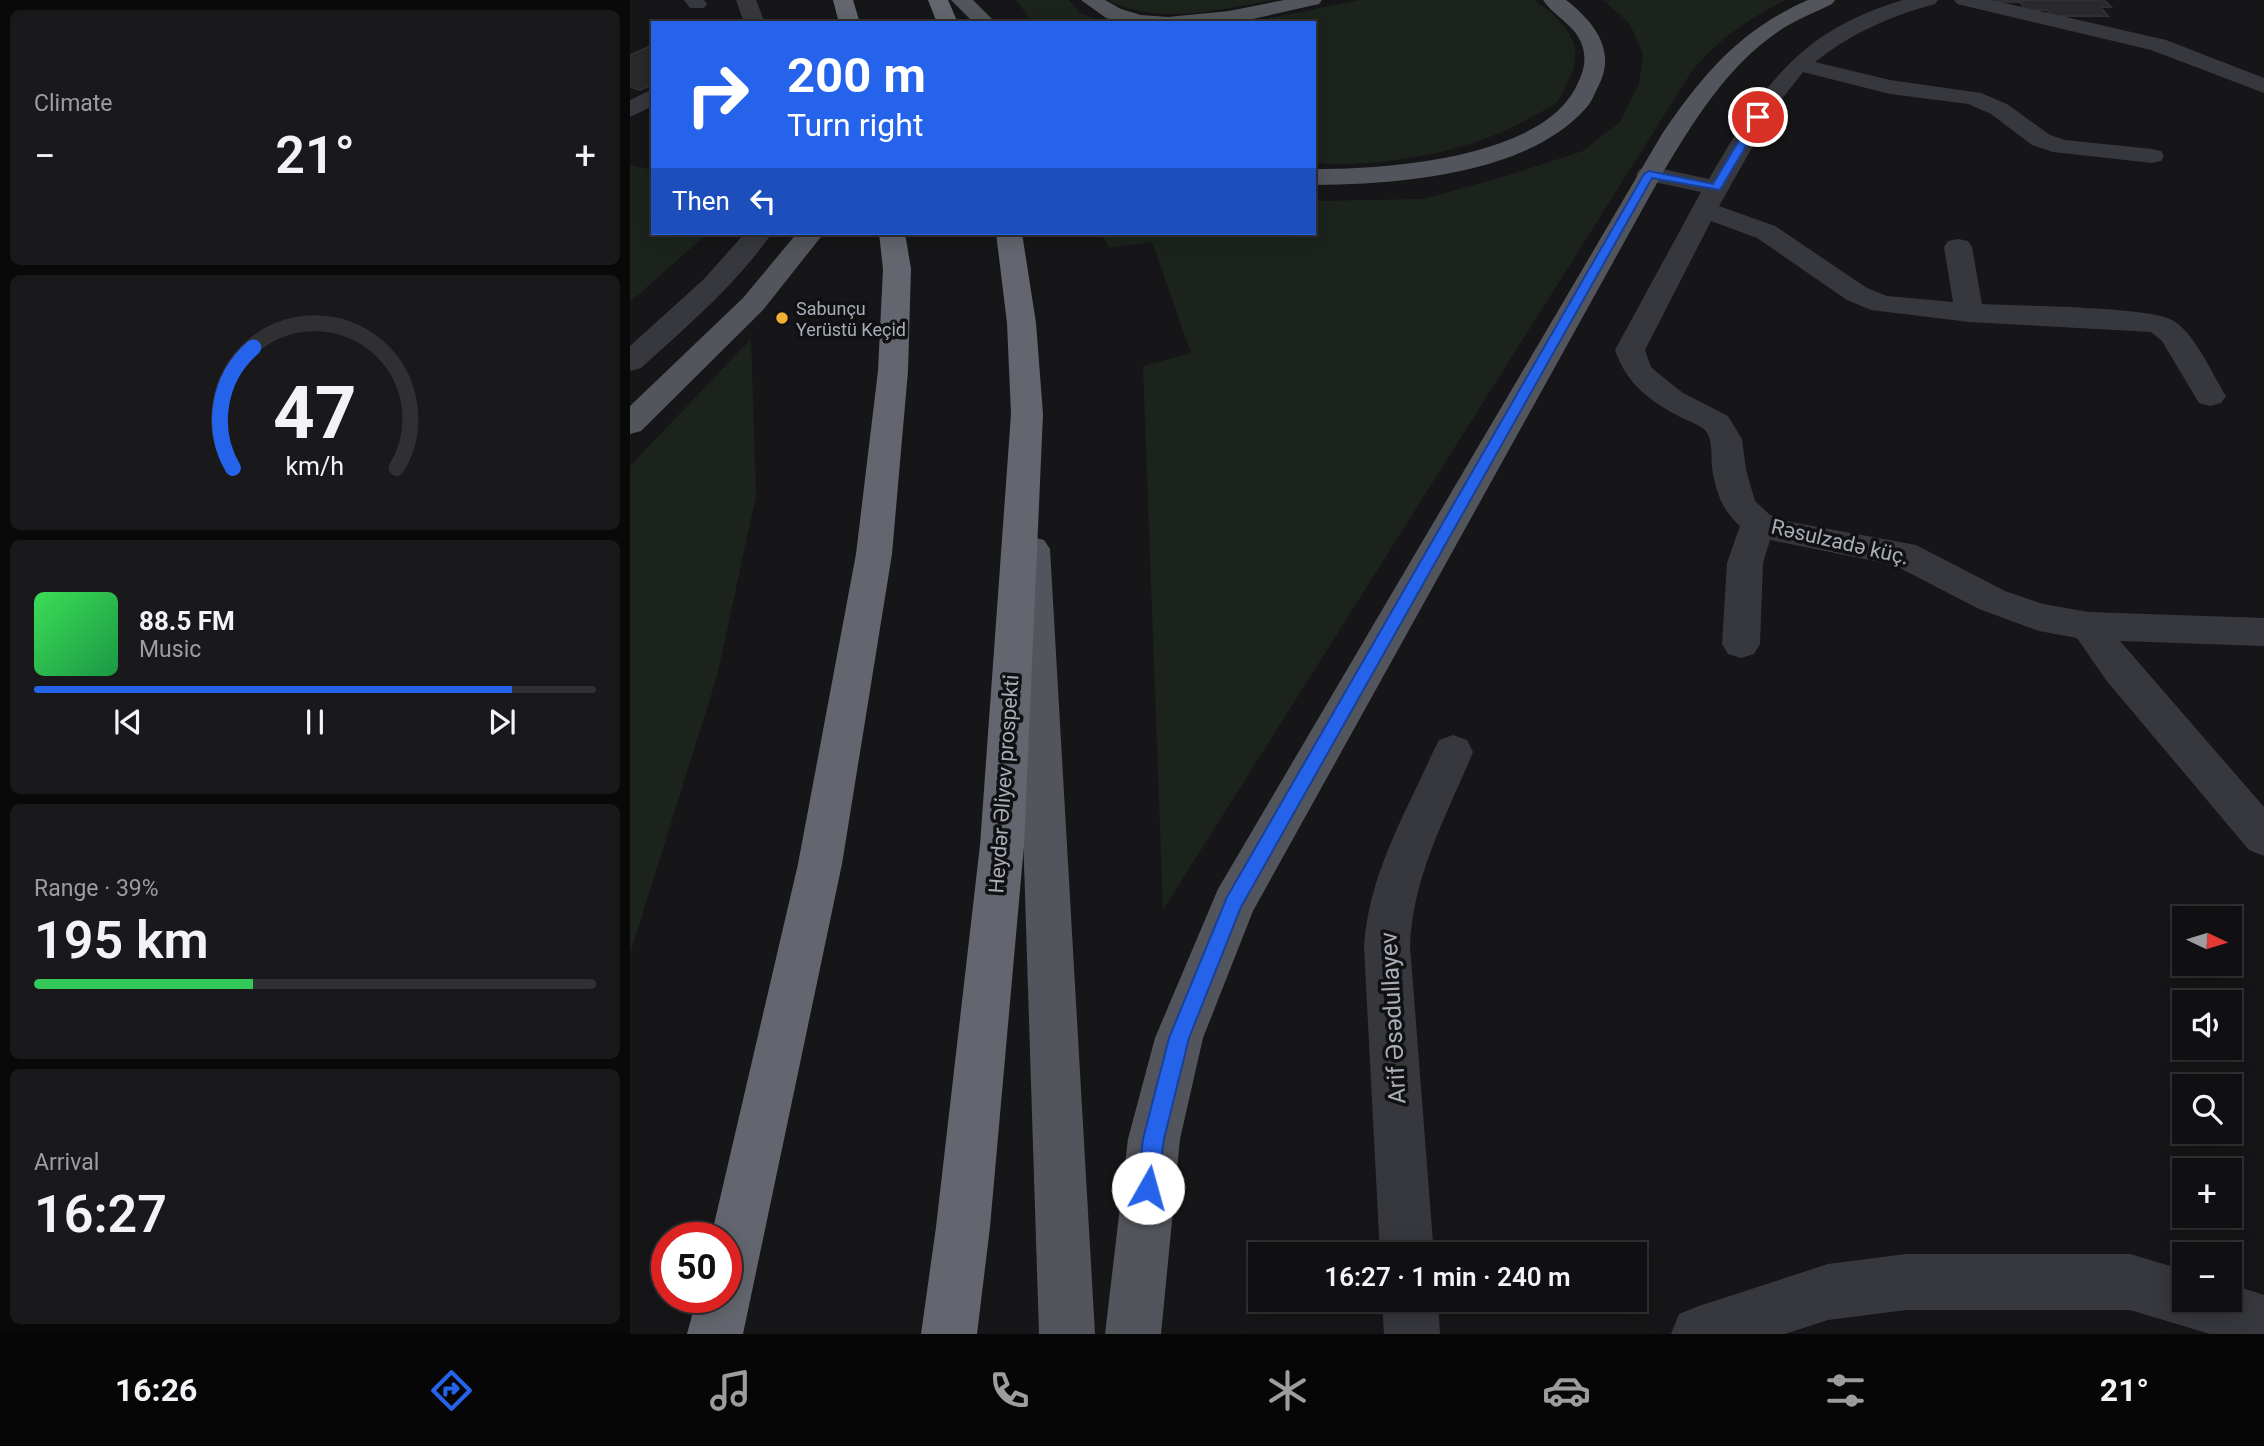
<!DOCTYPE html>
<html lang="en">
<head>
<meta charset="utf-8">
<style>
	body { margin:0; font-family:Roboto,sans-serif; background:#19191b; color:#f1f3f6; height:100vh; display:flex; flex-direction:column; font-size:26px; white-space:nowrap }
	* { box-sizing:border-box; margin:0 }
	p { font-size:23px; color:#9c9d9f }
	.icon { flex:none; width:38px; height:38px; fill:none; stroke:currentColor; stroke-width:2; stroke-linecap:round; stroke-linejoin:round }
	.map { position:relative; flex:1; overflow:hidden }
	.panel { display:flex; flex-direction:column; gap:10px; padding:10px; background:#09090a; width:630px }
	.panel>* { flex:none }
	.top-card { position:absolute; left:21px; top:21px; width:665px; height:214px; border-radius:0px; box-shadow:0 4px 18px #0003,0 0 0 2px #303032; background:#2563eb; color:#fff; overflow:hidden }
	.needle { width:46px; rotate:94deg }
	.tools { position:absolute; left:1542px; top:906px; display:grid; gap:14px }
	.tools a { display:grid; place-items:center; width:70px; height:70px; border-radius:0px; background:#101012; box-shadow:0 4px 18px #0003,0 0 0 2px #303032; font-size:35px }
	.speed { position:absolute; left:21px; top:1222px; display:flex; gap:14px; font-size:35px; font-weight:700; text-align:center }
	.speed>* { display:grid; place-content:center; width:91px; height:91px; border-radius:50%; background:#101012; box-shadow:0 4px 18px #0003,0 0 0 2px #303032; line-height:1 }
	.speed .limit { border:10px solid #d22; background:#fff; color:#111 }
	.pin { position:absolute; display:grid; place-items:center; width:60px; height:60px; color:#fff; margin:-30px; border:4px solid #fff; border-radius:50%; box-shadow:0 2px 7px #0007 }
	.me { position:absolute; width:77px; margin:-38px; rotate:7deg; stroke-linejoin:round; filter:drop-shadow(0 0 5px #0008) }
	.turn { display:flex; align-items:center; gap:24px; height:147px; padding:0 21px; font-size:32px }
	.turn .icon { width:91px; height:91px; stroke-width:2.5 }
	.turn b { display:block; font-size:49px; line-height:60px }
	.then { display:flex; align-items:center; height:66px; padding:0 21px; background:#0003; gap:14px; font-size:26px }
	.big { font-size:52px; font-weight:600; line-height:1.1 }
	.panel .tile { flex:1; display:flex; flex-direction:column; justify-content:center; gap:10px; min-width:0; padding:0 24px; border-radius:10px; background:#19191b }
	.panel .dial { align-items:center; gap:0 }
	.dial svg { height:182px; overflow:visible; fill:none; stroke:#303032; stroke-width:7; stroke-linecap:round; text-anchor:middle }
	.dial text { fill:#f1f3f6; stroke:none }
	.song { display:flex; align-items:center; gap:21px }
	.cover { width:84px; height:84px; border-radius:10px; background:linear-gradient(135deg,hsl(130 70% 55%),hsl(140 70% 35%)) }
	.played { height:7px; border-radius:4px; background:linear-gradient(90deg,#2563eb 85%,#303032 85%) }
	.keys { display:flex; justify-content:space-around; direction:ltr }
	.heat { display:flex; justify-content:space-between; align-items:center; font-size:38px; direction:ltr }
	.charge { height:10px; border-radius:5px; background:linear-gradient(90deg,#34c759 39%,#303032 0) }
	.trip { position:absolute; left:618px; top:1242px; width:399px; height:70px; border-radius:0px; background:#101012; box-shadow:0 4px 18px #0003,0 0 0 2px #303032; font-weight:600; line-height:70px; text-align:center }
	.tab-bar { display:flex; height:112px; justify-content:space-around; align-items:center; background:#060607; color:#9c9d9f }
	.tab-bar .icon { width:49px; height:49px }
	.tab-bar .on { color:#2563eb }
	.tab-bar b { font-size:32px; color:#f1f3f6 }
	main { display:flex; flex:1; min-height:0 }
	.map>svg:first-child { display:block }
	.green { fill:#1c231d }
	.building { fill:#29292c; stroke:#303034; stroke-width:2 }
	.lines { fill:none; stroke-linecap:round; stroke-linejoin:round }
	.minor { fill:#37383d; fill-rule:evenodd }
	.major { fill:#53555c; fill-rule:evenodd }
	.highway { fill:#63666e; fill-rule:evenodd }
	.route { fill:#2563eb; stroke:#184099; stroke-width:2 }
	.poi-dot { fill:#f2b134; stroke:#111113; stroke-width:2.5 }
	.labels { text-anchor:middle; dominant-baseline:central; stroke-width:7; stroke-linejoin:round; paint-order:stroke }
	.far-poi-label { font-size:18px; fill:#a8adb8; stroke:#111113; text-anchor:start }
	.street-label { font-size:21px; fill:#a8adb8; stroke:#111113 }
	.near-street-label { font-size:24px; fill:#a8adb8; stroke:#111113 }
</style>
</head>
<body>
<main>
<section class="panel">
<div class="tile"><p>Climate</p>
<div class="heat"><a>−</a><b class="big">21°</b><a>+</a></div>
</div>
<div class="tile dial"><svg viewBox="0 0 100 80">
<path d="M14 69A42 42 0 1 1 86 69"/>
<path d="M14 69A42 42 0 0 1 23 16" stroke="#2563eb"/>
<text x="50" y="56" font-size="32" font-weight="700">47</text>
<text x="50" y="72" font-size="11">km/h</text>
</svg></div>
<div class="tile">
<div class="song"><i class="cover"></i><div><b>88.5 FM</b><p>Music</p></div></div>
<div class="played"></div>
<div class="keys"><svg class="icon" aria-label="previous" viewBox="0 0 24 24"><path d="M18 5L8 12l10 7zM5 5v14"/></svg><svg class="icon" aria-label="pause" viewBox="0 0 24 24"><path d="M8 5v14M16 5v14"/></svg><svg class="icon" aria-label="next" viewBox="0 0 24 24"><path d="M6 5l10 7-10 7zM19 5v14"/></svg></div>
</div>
<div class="tile"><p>Range · 39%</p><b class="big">195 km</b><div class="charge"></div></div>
<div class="tile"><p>Arrival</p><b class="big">16:27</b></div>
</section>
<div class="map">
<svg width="1634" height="1334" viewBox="0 0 1634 1334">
	<rect width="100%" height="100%" fill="#161618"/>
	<g class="green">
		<path d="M386,0H439L450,13L477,23H403Z"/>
		<path d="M478,0H641C590,10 527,26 478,0Z"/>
		<path d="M729,0H904C931,19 957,42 940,77C936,84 933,95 928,101C923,107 912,111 905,115C845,152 755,168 684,163V23H615Z"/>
		<path d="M973,0H1155C1117,20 1090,38 1062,71L533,910L513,366L561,353L522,242L479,248L471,233H684V201L793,199L873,177L953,151L990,122L1009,84L1013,54L1000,24Z"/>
		<path d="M0,165L23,170V233H78L0,302Z"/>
		<path d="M121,339L126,496L87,676L0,954V466Z"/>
	</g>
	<g class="building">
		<path d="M1365,0H1474L1481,7H1470L1478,16H1422L1417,10H1396L1390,2H1367Z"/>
		<path d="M23,45V84L10,90L0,87V55Z"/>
	</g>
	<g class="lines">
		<g class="minor">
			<path d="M54,0H74L77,4L74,8H60Z"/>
			<path d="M106,0H126L135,23H114Z"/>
			<path d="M1273,0H1308L1305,4C1261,16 1221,33 1185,62L1260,80L1351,93L1377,104L1420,135L1435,140L1522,149L1531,151L1534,156L1531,161L1522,163L1423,152L1402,145L1361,114L1338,104L1260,94L1173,72L1144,109L1089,206L1145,226L1237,288L1257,296L1323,302L1314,247L1318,241L1328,239L1338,241L1342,247L1352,304C1385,306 1523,306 1544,321C1567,337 1581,372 1596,396L1591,403L1580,406L1569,403L1532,341L1521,332L1339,322L1241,310L1217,300L1127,238L1081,221L1015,350L1021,367L1029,374L1053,393L1098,416L1112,439L1116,470L1125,501L1140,515L1161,522L1286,545L1375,591L1413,604L1459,612L1634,618V646L1490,641L1634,807V856L1619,850L1476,680L1447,638L1409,631L1349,609L1264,565L1140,540L1133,563L1130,644L1124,654L1111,658L1098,654L1092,644L1097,563L1110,526C1092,510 1086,492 1082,468C1081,457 1083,441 1076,431C1070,425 1059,421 1052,418C1020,401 997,385 985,350L1071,192L1010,179L1006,174L1010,169L1019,166L1079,179C1131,88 1168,31 1273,0Z"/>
			<path d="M1324,0H1361L1536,40L1634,78V93L1521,50L1327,4Z"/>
			<path d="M23,89V106L0,117V100Z"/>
			<path d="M115,233H142C106,285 57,326 11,368L0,371V346L74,279Z"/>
			<path d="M823,735L837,740L843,752C816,817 783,875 780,946L804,1255H750L734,946C739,875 774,816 803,752L809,740Z"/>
			<path d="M1276,1254H1500L1554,1270V1300H1600V1284L1634,1295V1334H1580L1500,1310H1276L1198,1320L1155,1334H1041L1049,1314L1069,1306L1198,1264Z"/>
			<path d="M752,1300H808L810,1334H754Z"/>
		</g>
		<g class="major">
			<path d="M321,0H343L366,23H344Z"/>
			<path d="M451,0H475L491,9L511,15L538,17L599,11L654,0H692L689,4L605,23H493L476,18Z"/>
			<path d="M913,0H936L940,3C965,24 986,51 969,85C965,92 962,102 956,108C897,175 768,184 684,185V169C755,169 907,159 945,89C952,75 957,64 953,48C947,25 925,18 913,0Z"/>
			<path d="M1178,0H1205L1202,4C1184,13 1165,20 1149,31C1096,67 1064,121 1032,174L623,911L573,1038L550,1139L531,1334H475L498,1139L525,1038L588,889L1032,134C1073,74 1110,30 1178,0Z"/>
			<path d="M167,233H194L133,310L11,431L0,434V406L113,298Z"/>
			<path d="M402,537L414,540L420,549L465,1334H409L384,549L390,540Z"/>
		</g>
		<g class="highway">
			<path d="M203,0H223L230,23H209Z"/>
			<path d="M298,0H318L328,23H307Z"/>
			<path d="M249,233H275L281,269L278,371L262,554L212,864L113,1334H57L67,1297H96V1237H81L168,864L226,554L248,371L253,269Z"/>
			<path d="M366,233H392L406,323L413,414L394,845L360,1227L347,1334H291L306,1227L350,845L381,414L377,323Z"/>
		</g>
	</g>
	<path class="route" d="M1128,114L1133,117L1090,190L1022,178L611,907L559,1038L534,1139L526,1195L518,1199L510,1195L507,1188L513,1139L539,1038L597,897L1014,174L1019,171L1083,184L1123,117Z"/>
	<circle class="poi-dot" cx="152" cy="318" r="7"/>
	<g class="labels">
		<g class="far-poi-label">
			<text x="166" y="308">Sabunçu<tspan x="166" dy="21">Yerüstü Keçid</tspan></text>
		</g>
		<g class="street-label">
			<text transform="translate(1210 542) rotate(13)">Rəsulzadə küç.</text>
			<text transform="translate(374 784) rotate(-86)">Heydər Əliyev prospekti</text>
		</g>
		<g class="near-street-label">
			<text transform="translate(763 1018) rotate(-93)">Arif Əsədullayev</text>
		</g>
	</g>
</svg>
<div class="tools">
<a><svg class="needle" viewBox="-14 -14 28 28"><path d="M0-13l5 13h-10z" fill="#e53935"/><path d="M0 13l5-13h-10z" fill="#9c9d9f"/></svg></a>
<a><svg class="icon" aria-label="sound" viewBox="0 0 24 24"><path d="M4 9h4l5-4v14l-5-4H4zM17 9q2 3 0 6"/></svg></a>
<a><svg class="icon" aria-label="search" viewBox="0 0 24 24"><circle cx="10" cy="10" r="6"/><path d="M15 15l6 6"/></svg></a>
<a>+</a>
<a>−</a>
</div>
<div class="speed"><div class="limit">50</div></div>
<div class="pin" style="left:1128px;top:117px;background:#d93025"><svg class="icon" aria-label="arrive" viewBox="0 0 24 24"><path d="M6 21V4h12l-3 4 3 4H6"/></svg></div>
<svg class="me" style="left:518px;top:1188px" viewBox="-20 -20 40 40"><circle r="19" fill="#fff"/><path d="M0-13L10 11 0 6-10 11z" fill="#2563eb"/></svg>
<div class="trip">16:27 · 1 min · 240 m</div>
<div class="top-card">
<div class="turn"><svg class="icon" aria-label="right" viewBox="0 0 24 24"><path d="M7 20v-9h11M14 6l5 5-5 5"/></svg><div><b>200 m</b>Turn right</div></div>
<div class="then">Then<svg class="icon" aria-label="left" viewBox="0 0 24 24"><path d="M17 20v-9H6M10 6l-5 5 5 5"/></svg></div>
</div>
</div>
</main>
<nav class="tab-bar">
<b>16:26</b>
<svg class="icon on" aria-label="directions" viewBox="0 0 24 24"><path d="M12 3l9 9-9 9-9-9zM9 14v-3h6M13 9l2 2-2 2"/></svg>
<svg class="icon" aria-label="music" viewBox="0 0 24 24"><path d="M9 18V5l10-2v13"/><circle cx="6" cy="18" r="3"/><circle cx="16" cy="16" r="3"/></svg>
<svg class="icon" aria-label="phone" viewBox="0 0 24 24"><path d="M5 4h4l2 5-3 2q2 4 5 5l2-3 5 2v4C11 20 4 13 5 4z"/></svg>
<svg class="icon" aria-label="climate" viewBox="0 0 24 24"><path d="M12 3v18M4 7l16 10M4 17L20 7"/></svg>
<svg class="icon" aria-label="car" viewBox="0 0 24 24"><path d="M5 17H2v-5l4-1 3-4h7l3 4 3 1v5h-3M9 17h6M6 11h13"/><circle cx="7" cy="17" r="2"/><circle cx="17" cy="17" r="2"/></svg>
<svg class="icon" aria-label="filters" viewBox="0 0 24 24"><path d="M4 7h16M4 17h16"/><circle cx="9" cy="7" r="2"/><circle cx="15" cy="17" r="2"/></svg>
<b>21°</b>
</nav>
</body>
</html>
